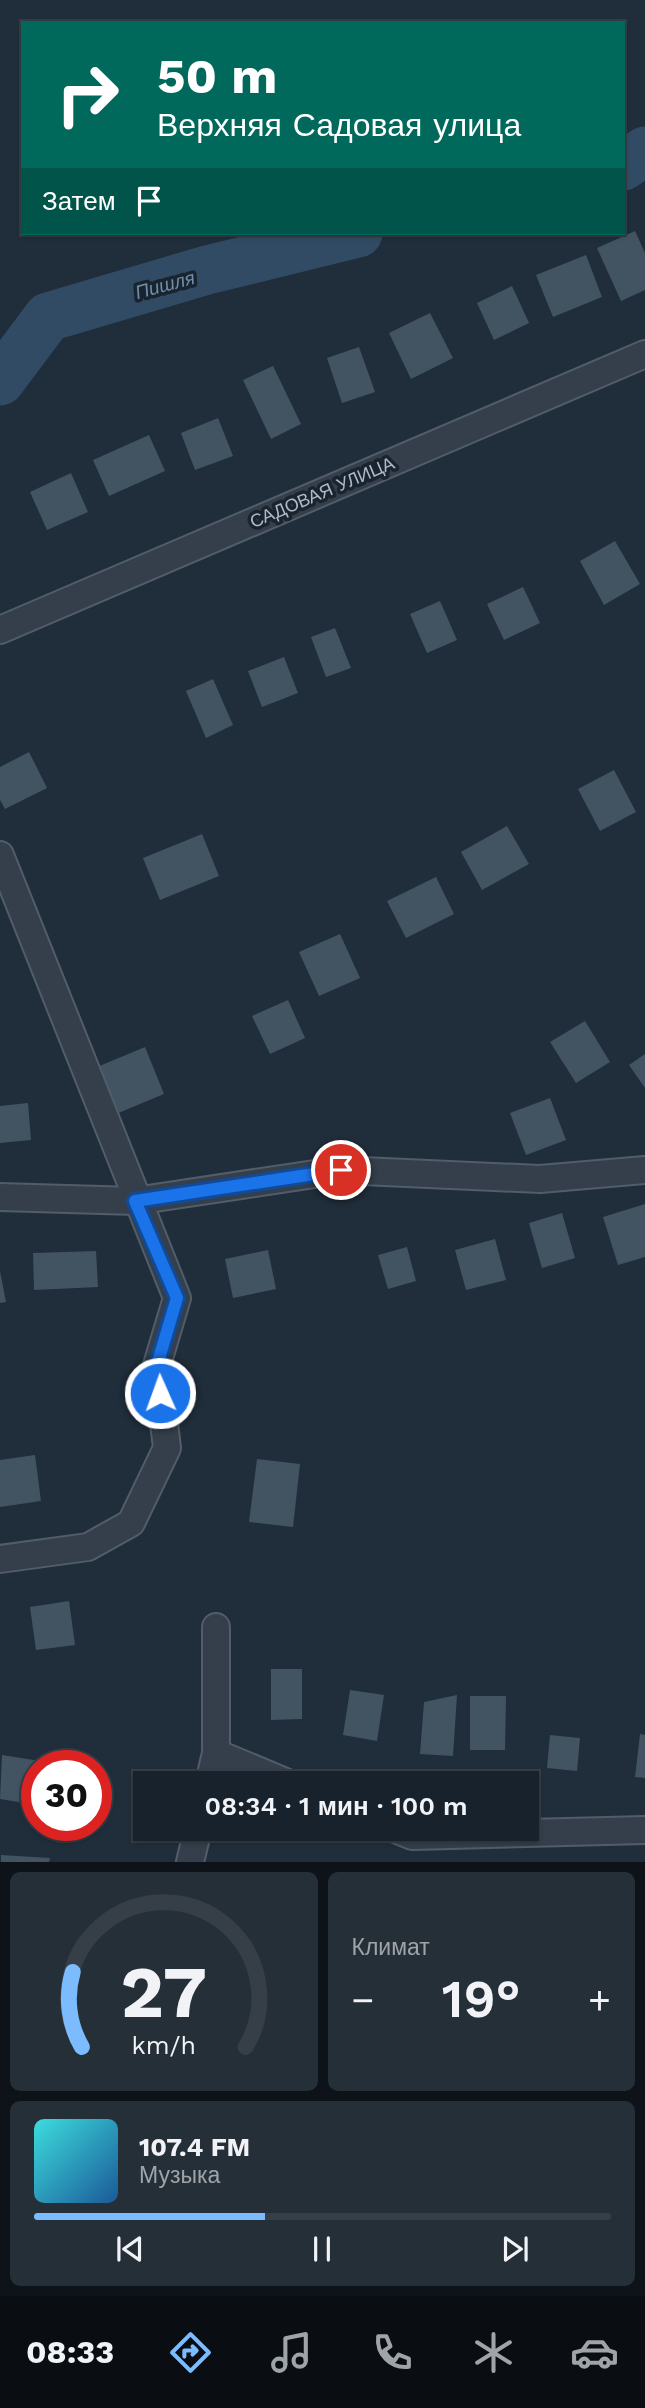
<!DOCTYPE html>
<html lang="ru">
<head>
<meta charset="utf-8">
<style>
	body { margin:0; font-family:"Work Sans",sans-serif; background:#252f38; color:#f1f3f6; height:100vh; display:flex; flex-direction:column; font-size:26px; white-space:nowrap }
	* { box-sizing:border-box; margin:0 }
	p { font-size:23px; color:#9fa4a9 }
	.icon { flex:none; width:38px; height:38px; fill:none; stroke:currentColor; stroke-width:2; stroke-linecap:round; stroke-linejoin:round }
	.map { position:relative; height:1862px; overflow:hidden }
	.details { display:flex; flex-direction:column; gap:10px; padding:10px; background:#0d1318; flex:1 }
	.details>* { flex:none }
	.top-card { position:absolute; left:21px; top:21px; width:604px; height:214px; border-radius:0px; box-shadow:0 2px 5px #0004,0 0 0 2px #363f48; background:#00695c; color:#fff; overflow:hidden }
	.speed { position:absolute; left:21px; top:1750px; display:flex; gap:14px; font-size:35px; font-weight:700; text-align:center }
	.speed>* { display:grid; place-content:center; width:91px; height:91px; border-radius:50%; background:#18222c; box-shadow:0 2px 5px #0004,0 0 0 2px #363f48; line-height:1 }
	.speed .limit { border:10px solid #d22; background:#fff; color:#111 }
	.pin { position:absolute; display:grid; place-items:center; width:60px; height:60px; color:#fff; margin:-30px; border:4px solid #fff; border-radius:50%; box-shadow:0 2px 7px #0007 }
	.me { position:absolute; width:77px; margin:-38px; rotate:358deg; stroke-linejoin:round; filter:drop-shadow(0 0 5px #0008) }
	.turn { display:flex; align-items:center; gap:24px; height:147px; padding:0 21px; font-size:32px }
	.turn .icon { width:91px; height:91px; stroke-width:2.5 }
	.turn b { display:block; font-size:49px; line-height:60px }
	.then { display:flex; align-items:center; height:66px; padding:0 21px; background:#0003; gap:14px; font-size:26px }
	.big { font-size:52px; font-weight:600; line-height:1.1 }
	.details .tile { flex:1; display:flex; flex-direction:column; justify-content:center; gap:10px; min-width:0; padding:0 24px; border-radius:10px; background:#252f38 }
	.details .dial { align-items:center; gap:0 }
	.dial svg { height:182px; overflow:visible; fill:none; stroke:#363f48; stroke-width:7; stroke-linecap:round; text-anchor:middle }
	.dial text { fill:#f1f3f6; stroke:none }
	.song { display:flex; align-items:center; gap:21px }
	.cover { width:84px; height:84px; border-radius:10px; background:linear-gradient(135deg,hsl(180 70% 55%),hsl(210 70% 35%)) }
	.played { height:7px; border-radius:4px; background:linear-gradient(90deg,#7cbbfe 40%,#363f48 40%) }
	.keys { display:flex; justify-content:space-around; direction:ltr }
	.heat { display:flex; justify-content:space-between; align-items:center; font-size:38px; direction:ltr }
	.details .tiles { flex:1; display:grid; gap:10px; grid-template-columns:1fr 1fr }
	.tile:last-child { grid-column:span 2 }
	.trip { position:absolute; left:133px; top:1771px; width:406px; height:70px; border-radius:0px; background:#18222c; box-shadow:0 2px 5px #0004,0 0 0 2px #363f48; font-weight:600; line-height:70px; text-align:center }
	.menu { display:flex; height:112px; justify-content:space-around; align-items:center; background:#0a0e12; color:#9fa4a9 }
	.menu .icon { width:49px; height:49px }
	.menu .selected { color:#7cbbfe }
	.menu b { font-size:32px; color:#f1f3f6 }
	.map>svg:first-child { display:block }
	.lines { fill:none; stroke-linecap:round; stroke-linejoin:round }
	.river { stroke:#324b64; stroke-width:49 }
	.building { fill:#425362 }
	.street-casing { stroke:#515d69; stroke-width:30 }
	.street { stroke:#343f4b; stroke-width:26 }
	.route-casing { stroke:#114b97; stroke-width:18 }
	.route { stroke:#1a73e8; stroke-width:12 }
	.labels { text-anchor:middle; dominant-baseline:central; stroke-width:7; stroke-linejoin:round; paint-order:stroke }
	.street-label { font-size:18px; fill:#aebac7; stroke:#19242f }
	.water-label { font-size:19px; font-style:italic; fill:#6d8ead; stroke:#19242f }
</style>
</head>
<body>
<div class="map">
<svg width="645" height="1862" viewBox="0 0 645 1862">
	<rect width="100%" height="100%" fill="#202e3b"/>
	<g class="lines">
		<g class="river">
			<path d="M623,166L645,151"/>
			<path d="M0,381L48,317L207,270L358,233"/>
		</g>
	</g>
	<g class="building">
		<path d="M635,231L645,253V290L621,301L597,248Z"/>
		<path d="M586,255L602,297L553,317L536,275Z"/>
		<path d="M512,286L529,323L494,340L477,303Z"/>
		<path d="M430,313L453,358L411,379L389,333Z"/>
		<path d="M359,347L375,392L342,403L327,358Z"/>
		<path d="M273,366L301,424L271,439L243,380Z"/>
		<path d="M218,418L233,456L195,470L181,433Z"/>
		<path d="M149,435L165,471L109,496L93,460Z"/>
		<path d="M71,473L88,512L47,530L30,492Z"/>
		<path d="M615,541L640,584L604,605L580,561Z"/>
		<path d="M523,587L540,623L504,640L487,604Z"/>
		<path d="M440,601L457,640L427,653L410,614Z"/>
		<path d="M335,628L351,668L326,677L311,637Z"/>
		<path d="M284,657L298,693L262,707L248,671Z"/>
		<path d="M213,679L233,725L206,738L186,691Z"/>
		<path d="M29,752L47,788L5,809L0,800V767Z"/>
		<path d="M614,770L636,812L600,831L578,789Z"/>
		<path d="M507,826L529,864L482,890L461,852Z"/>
		<path d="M202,834L219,876L160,900L143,858Z"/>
		<path d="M436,877L454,914L406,938L387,901Z"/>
		<path d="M340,934L360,978L319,996L299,952Z"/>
		<path d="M288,1000L305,1038L270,1054L252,1016Z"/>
		<path d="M585,1021L610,1062L576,1083L550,1042Z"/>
		<path d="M145,1047L164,1094L116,1114L97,1067Z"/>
		<path d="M645,1054V1088L629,1065Z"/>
		<path d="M550,1098L566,1140L526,1155L510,1113Z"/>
		<path d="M28,1103L31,1140L0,1143V1106Z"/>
		<path d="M645,1204V1257L618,1265L603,1217Z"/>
		<path d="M562,1213L575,1258L542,1268L529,1223Z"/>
		<path d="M495,1239L506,1280L466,1290L455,1250Z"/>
		<path d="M407,1247L416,1281L388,1289L378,1255Z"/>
		<path d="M268,1250L276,1289L233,1298L225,1259Z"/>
		<path d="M96,1251L98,1287L34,1290L33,1253Z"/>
		<path d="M0,1271L6,1302L0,1303Z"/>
		<path d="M35,1455L41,1501L0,1507V1460Z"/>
		<path d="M257,1459L300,1464L293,1527L249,1522Z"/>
		<path d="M69,1601L75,1645L36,1650L30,1607Z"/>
		<path d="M271,1669H302V1719L271,1720Z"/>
		<path d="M350,1690L384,1695L377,1741L343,1735Z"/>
		<path d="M457,1695L453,1756L420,1754L424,1702Z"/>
		<path d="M470,1696H506L505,1750H470Z"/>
		<path d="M640,1734L645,1735V1778L635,1777Z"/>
		<path d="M550,1735L580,1738L577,1771L547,1768Z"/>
		<path d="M2,1755L59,1764L37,1766V1805L0,1799Z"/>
		<path d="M1,1855L50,1858L49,1862H1Z"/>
	</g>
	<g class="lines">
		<defs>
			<g id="street">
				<path d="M0,630L645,354"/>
				<path d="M0,855L177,1298L157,1365L167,1448L131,1523L88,1547L0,1559"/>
				<path d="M0,1197L135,1201L341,1170L540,1179L645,1170"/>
				<path d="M216,1753L288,1783"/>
				<path d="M209,1783L216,1753V1627"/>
				<path d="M395,1829L412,1836L645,1830"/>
				<path d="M190,1862L198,1829"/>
			</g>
		</defs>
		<use href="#street" class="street-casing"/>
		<use href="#street" class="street"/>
	</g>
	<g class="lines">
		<defs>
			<path id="route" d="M160,1393L157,1365L177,1298L135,1201L341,1170"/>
		</defs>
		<use href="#route" class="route-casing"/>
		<use href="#route" class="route"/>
	</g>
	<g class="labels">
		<g class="street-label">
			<text transform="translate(322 492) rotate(-23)">САДОВАЯ УЛИЦА</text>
		</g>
		<g class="water-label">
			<text transform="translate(165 285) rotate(-15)">Пишля</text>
		</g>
	</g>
</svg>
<div class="speed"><div class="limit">30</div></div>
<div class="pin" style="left:341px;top:1170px;background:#d93025"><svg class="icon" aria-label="arrive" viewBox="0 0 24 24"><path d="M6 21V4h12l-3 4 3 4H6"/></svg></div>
<svg class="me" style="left:160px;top:1393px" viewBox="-20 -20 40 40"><circle r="17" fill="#1a73e8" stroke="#fff" stroke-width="3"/><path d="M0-11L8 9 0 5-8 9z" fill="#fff"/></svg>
<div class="trip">08:34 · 1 мин · 100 m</div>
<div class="top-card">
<div class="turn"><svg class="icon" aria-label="right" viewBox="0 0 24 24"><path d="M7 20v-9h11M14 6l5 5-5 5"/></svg><div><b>50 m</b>Верхняя Садовая улица</div></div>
<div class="then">Затем<svg class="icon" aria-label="arrive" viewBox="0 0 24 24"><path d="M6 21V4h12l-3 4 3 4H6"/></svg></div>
</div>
</div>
<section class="details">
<div class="tiles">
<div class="tile dial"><svg viewBox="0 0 100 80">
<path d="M14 69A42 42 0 1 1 86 69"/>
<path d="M14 69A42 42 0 0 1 10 36" stroke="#7cbbfe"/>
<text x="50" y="56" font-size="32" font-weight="700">27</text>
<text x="50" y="72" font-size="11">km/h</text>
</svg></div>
<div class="tile"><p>Климат</p>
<div class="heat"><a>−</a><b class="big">19°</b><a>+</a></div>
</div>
<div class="tile">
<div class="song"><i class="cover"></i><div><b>107.4 FM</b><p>Музыка</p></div></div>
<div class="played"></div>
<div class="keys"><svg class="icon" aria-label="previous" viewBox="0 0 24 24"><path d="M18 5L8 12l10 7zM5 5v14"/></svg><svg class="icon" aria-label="pause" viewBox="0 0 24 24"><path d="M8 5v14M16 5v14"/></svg><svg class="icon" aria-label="next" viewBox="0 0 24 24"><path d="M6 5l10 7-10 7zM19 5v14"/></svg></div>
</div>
</div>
</section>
<nav class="menu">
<b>08:33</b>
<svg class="icon selected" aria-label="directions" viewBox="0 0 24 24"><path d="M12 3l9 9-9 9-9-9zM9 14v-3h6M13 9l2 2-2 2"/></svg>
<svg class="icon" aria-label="music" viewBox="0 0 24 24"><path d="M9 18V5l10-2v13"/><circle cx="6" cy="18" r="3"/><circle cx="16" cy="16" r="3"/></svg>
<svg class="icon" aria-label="phone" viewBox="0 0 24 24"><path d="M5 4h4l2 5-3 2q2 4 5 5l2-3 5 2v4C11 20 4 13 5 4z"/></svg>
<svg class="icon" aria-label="climate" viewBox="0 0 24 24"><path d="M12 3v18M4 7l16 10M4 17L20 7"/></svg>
<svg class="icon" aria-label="car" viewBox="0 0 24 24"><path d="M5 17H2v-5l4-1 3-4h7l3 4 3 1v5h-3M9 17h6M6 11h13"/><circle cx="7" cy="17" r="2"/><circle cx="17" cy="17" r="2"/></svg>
</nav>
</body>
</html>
